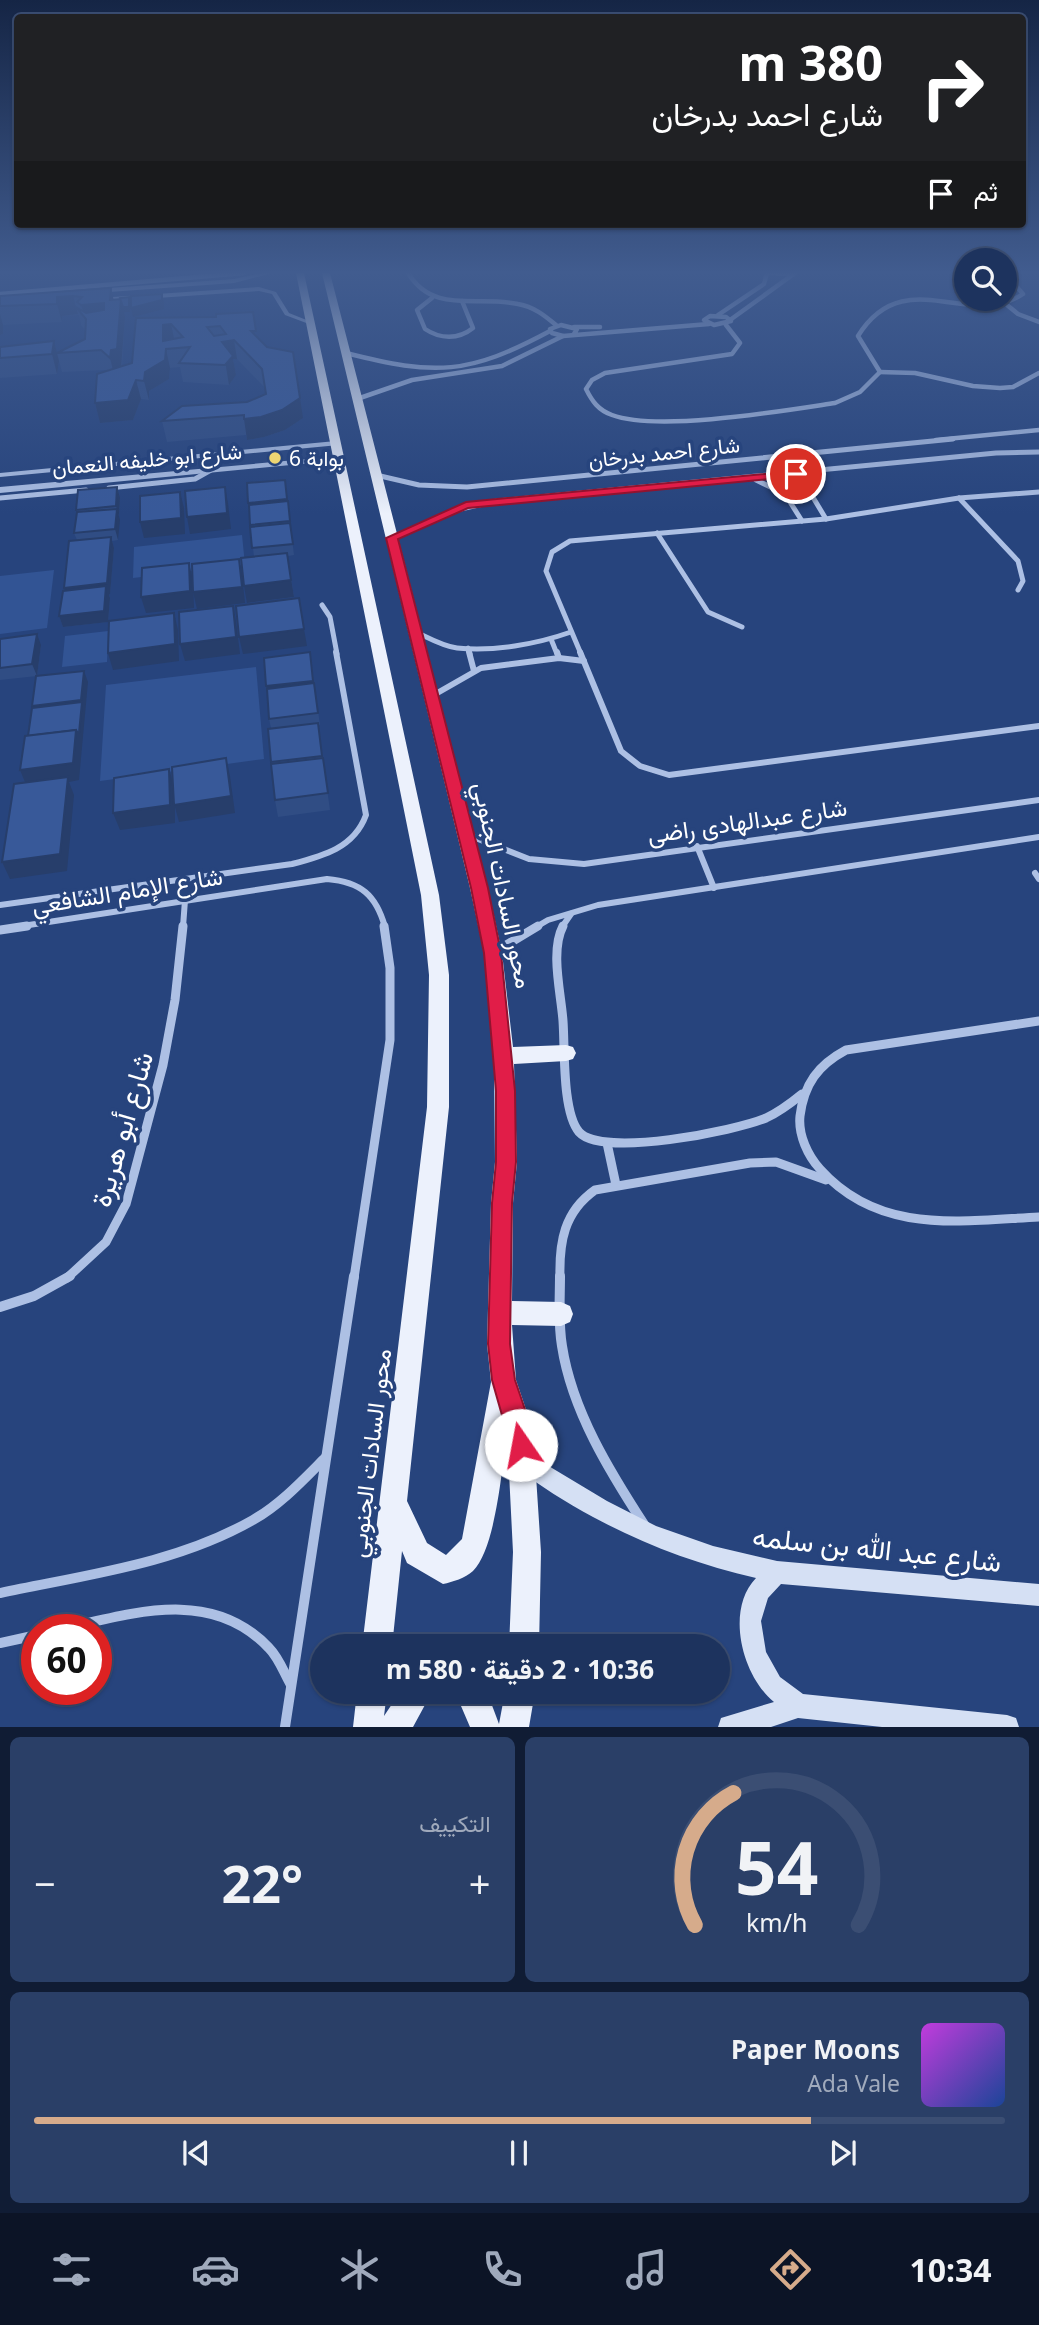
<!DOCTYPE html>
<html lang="ar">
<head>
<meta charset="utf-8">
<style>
	body { margin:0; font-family:"Noto Sans",Vazirmatn,sans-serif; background:#2a3f67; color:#f1f3f6; direction:rtl; height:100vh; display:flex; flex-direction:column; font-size:26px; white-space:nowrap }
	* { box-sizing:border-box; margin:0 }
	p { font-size:23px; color:#a0aabc }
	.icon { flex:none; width:38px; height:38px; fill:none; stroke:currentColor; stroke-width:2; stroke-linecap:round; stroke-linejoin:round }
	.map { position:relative; height:1727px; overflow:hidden; direction:ltr }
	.sheet { display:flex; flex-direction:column; gap:10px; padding:10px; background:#101c34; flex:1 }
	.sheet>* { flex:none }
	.banner { position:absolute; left:14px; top:14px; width:1012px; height:214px; border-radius:7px; box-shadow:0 2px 5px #0004,0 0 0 2px #3b4e73; direction:rtl; background:#202124; color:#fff; overflow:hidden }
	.tools { position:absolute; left:954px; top:248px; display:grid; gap:14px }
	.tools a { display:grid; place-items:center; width:63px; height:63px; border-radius:50%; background:#1d335e; box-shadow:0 2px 5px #0004,0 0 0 2px #3b4e73; font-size:35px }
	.speed { position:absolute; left:21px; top:1614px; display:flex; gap:14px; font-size:35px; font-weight:700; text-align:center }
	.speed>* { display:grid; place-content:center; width:91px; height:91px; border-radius:50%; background:#1d335e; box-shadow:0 2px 5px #0004,0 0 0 2px #3b4e73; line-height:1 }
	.speed .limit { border:10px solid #d22; background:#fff; color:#111 }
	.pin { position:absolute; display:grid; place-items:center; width:60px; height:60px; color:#fff; margin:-30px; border:4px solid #fff; border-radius:50%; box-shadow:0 2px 7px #0007 }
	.me { position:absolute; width:77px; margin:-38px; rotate:348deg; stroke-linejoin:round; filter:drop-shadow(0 0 5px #0008) }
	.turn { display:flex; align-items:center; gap:24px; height:147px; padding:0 28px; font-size:32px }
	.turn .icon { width:91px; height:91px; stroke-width:2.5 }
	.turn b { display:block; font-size:49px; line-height:60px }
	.then { display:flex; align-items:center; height:66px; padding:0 28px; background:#0003; gap:14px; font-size:26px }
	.big { font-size:52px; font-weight:700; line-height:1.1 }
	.sheet .tile { flex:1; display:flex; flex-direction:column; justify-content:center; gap:10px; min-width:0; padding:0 24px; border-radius:10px; background:#2a3f67 }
	.sheet .dial { align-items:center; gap:0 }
	.dial svg { height:182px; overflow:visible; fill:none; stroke:#3b4e73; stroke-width:7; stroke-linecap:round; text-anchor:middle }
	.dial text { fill:#f1f3f6; stroke:none }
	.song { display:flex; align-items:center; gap:21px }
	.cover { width:84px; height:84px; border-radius:10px; background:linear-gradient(135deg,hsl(290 70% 55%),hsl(220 70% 35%)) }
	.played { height:7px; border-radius:4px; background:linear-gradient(90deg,#d6ab8b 80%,#3b4e73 80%) }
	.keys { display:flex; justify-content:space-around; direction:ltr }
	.heat { display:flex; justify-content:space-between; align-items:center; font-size:38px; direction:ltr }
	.sheet .tiles { flex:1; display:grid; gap:10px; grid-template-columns:1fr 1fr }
	.tile:last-child { grid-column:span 2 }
	.trip { position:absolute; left:310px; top:1634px; width:420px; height:70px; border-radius:35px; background:#1d335e; box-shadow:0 2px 5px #0004,0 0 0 2px #3b4e73; font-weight:700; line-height:70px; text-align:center; direction:rtl }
	.tabs { display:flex; height:112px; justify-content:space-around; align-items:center; background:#0c1426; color:#a0aabc }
	.tabs .icon { width:49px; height:49px }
	.tabs .selected { color:#d6ab8b }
	.tabs b { font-size:32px; color:#f1f3f6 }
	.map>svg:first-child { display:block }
	.green { fill:#325494 }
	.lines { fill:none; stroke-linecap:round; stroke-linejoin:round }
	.minor-far4 { stroke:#adc0e4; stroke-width:4.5 }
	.minor-far3 { stroke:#adc0e4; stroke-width:5 }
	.minor-far2 { stroke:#adc0e4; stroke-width:6 }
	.minor-far1 { stroke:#adc0e4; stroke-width:9 }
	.minor { stroke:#adc0e4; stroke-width:10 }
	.tertiary { fill:#adc0e4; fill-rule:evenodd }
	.secondary { fill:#d5e0f4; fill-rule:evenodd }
	.primary { fill:#ecf1fc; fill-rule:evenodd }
	.wall { fill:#304d84 }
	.shaded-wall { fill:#273e6b }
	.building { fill:#385999; stroke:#273e6b; stroke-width:2; fill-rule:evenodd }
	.route { fill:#e11d48; stroke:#92132f; stroke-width:2 }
	.poi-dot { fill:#ecd573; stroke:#27447d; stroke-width:2.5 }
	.labels { text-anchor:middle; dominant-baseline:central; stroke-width:7; stroke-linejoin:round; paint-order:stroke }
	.far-street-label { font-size:21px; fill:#fff; stroke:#27447d }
	.far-poi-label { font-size:21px; fill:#fff; stroke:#27447d; text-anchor:start }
	.street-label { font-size:24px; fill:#fff; stroke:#27447d }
	.near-street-label { font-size:28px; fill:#fff; stroke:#27447d }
</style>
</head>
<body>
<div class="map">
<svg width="1039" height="1727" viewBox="0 0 1039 1727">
	<rect width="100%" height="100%" fill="#27447d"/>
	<g class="green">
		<path d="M242,535L245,565L133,578L134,547Z"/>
		<path d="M54,570L47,628L0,634V576Z"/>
		<path d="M108,631L107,662L62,667L65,636Z"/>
		<path d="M256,667L264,759L100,781L106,685Z"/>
	</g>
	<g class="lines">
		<g class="minor-far4">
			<path d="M408,273C434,315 477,295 518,304C534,307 544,315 556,325"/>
			<path d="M770,273L793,274"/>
			<path d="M0,294L244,273"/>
			<path d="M432,298L417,310L425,329C440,339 458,340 473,328L462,301"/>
			<path d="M1007,305L1018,314L1039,322"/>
			<path d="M718,315L764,284L767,273"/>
			<path d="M710,316L726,317L731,321L714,325L704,320Z"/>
			<path d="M730,320L795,273"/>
			<path d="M726,325L740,343L732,354L605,373L592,380L586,389C592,401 598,410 612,415C658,432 782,411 835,403L860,392L880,372L858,336C904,262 969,330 1023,294L1005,273"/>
			<path d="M574,327H600"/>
			<path d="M574,334L577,329L561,325L550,329L552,333L563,336L709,324"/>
			<path d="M346,353C436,376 468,375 550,331"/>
			<path d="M880,372L915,373L973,386L1000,388L1013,387L1039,373"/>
			<path d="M357,399L412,380L502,366L563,336"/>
			<path d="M936,440L1039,430"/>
		</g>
		<g class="minor-far3">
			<path d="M815,474L805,484L826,519"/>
			<path d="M376,475L419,485L467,487L953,439"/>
			<path d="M756,480L785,494L802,521"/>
			<path d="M109,488L195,479L211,470"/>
			<path d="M0,498L86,490"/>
			<path d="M959,498L1018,561L1023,581L1018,590"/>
			<path d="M657,533L708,612L742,627"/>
			<path d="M392,538L456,510L497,501L996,453L1039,452"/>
			<path d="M322,605L330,617L337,654"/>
			<path d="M416,632C429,638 442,646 457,648C493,652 537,644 571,632"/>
			<path d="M551,639L557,654"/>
			<path d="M468,648L470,654"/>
			<path d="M581,654L546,571L552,552L570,541L826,519L959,498L1039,492"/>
		</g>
		<g class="minor-far2">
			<path d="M469,652L474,671"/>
			<path d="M557,652L559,658"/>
			<path d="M580,652L621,751L640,766L669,775L1039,726"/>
			<path d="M432,696L481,668L559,658L584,661"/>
			<path d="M468,835L529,859L584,864L1039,800"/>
			<path d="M697,846L714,888"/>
			<path d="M1035,873L1039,879"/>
			<path d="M0,905L292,864C323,856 354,848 366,815L336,652"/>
			<path d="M16,927L327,879C361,882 376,895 385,927"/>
			<path d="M183,927L185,900"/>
			<path d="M536,927L548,920L598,905L1039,837"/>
			<path d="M562,927L571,914"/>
		</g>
		<g class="minor-far1">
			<path d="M563,926C550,951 561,993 563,1021C565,1048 562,1112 579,1132C602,1158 735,1131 766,1118C779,1112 791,1103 802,1094"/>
			<path d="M0,930L27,926"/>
			<path d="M493,953L538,926"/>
			<path d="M1039,1021L846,1050C818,1065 804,1084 800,1116C798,1135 808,1156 820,1169C879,1235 959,1221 1039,1217"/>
			<path d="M607,1143L616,1185"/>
			<path d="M67,1278L106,1242L126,1204L163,1065L175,1000L183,926"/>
			<path d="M354,1278L390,1040V968L384,926"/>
			<path d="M560,1278C559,1242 564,1212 595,1190L750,1163L776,1162L826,1180"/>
		</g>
		<g class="minor">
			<path d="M560,1276C560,1299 558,1323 562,1346C572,1411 610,1472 645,1526"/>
			<path d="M0,1307L34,1296L70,1276"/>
			<path d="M0,1593C85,1575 176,1564 253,1520C281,1504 303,1480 326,1457"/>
			<path d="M62,1629C133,1613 212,1587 269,1648C279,1658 284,1673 291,1685"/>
			<path d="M0,1643L37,1635"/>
			<path d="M285,1727L354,1276"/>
		</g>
		<g class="tertiary">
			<path d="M263,273H273L234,283L95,293L92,291L95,289L234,279Z"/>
			<path d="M259,287L276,292L289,313L314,323L309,324L285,315L272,294L259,291L98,302L95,300L98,298Z"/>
			<path d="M336,441H339V445L0,477V473Z"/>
			<path d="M340,456H343V460L0,493V487Z"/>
		</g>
		<path class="secondary" d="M522,1450L607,1501L656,1526L713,1546L777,1561L1039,1584V1606L781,1584L768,1598L761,1621L766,1652L780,1677L803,1694L1007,1715L1016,1718L1019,1727H882L798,1718L771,1727H718L721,1718L774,1702C742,1676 725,1610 756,1578C699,1565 645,1545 593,1517C566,1503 540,1485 515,1468L511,1461L515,1454Z"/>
		<g class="primary">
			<path d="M296,273H304L439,895L449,975V1107L407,1501L427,1543L446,1555L462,1539L491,1382L487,1344L491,1203L495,1162L494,1056L484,953L470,888L322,273H330L488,888L502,953L513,1047L566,1045L573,1047L576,1053L573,1059L566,1061L514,1064L517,1162L513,1203L512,1301L561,1302L570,1306L573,1314L570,1322L561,1326L512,1325L516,1380L533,1430L541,1552L539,1647H509L513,1552L507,1433C502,1467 496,1548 473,1571C465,1578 453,1582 443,1584L407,1563L402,1551L392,1647H362L427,1107L429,975L421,895Z"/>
			<path d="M357,1692H387L384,1716L400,1692H432L413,1727H353Z"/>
			<path d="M455,1692H487L499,1724L505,1692H535L529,1727H470Z"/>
		</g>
	</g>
	<g class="wall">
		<path d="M111,288L113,300L129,297L130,302V312H124L125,317L122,367L132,363L136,318L216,317L258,338L303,418L285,430L264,437L247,440L246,435L167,442L162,421L247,402L266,394L265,388L237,359H233L236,375L229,385L183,382L180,367L170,368L169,379L149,391V400L141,399L133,420L100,423L95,403L107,371L106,370L62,372L59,361L57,374L0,378V347L54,341L57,353L85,339V330L81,325L79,315L62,316V322L3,325V334L0,335V296Z"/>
		<path d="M285,480L294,555L288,556L294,597L247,603L254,557L248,503Z"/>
		<path d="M120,498L118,540L112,541L114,548L110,594L109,595L110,598L108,622L63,627L59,616L65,591L64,588L77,540L74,533L77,512L76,510Z"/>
		<path d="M0,639L41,645L37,676L0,680Z"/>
		<path d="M310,652L320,725H318L330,810L278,817L275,800L268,729L271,728L269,719Z"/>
	</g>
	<g class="shaded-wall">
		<path d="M111,288L115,306L110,300Z"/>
		<path d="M162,294L164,303V309L133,317L131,308Z"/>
		<path d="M73,296L78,314L62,316V322L57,304V297Z"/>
		<path d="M129,297L130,302V312H124L125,317L121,368L115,378L110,358L111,350L121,299Z"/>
		<path d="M104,303L109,321L86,319L81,305Z"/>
		<path d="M0,314L3,325V334L0,335Z"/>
		<path d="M171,324L175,343L166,349L170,368L169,379L149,391V400L144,381L145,372L163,341V325Z"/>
		<path d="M234,340L237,359H233L236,375L229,385L222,342Z"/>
		<path d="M54,341L59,361L57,374L52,354Z"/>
		<path d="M136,380L141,399L133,420L100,423L95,403Z"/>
		<path d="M300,398L303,418L285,430L264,437L247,440L244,419Z"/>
		<path d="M285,480L292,532L289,510L250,513L248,503Z"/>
		<path d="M117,487L120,498L119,517L116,506Z"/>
		<path d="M225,487L228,503L231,529L190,534L187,517Z"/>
		<path d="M180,492L184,508L185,534L144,538L140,522Z"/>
		<path d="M117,509L120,520L118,540L115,529Z"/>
		<path d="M111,537L114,548L110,594L109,595L110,598L108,622L63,627L59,616L67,599L64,588Z"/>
		<path d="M287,553L294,597L247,603L244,586Z"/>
		<path d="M239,559L242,575L245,603L197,609L193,592Z"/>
		<path d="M189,563L193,580L194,608L146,613L141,597Z"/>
		<path d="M233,606L236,622L240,654L185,661L180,644Z"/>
		<path d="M174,613L178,630L179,661L113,670L108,653Z"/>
		<path d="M304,629L307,646L243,654L239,637Z"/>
		<path d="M37,634L41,645L37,676L32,664Z"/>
		<path d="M310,652L315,692L268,698L266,686Z"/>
		<path d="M84,671L88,682L79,780L69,782L74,795L67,871L10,879L2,862L27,787L20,770L32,751L36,718L32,706Z"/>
		<path d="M226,758L230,776L235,813L179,822L175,807V823L120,830L113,813L169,769L174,786Z"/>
	</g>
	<g class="building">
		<path d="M111,288L110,300L121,299L117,349L111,350L110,358L101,350L57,353L85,339L86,319L76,307L86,313L104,310V303L81,305L77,302L82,297L73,296L57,297V304L0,306V296Z"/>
		<path d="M162,294V300L131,308V296Z"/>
		<path d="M129,297V307H123L120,298Z"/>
		<path d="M253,312L256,331H251L267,347L293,352L300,398L282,410L261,417L244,419V415L162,421L182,406L247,402L266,394L262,369L234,340L222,342L233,356L225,365L179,363L190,347L166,349L165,360L145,372L144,381L136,380L128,400L95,403L97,374L132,363L136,318L216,317V314ZM171,324L183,337L163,341V325ZM220,326L226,334L214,336L207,327Z"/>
		<path d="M54,341L52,354L0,358V347Z"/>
		<path d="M285,480L287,499L248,503L247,483Z"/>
		<path d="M117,487L116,506L76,510L78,490Z"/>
		<path d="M225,487L227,513L187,517L185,491Z"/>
		<path d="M180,492L181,518L140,522V496Z"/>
		<path d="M288,501L290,521L250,525L249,505Z"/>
		<path d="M117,509L115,529L74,533L77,512Z"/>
		<path d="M290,523L293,544L252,548L250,527Z"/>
		<path d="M111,537L107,583L64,588L69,541Z"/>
		<path d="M287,553L291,580L244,586L241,558Z"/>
		<path d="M239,559L242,587L193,592L192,564Z"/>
		<path d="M189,563L190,591L141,597L142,568Z"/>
		<path d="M106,586L104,611L59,616L63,591Z"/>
		<path d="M299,598L304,629L239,637L236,606Z"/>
		<path d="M233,606L236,637L180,644L179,612Z"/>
		<path d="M174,613L175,644L108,653L109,621Z"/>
		<path d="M37,634L32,664L0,668V639Z"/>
		<path d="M310,652L313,681L266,686L264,658Z"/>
		<path d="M84,671L81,700L32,706L36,676Z"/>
		<path d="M314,683L318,713L269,719L267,689Z"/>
		<path d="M82,702L79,733H78L76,730L28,736L32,708Z"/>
		<path d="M318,723L322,756L271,762L268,729Z"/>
		<path d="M76,730L73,763L20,770L25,736Z"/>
		<path d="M226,758L231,796L174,805L172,767Z"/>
		<path d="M323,758L328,793L275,800L271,764Z"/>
		<path d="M169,769L170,805L113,813L114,778Z"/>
		<path d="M68,777L60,854L2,862L14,784Z"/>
	</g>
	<linearGradient id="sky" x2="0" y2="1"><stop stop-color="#152545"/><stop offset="0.53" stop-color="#415c8f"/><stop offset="1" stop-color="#415c8f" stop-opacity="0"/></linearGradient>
	<rect width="1039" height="514" fill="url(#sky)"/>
	<path class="route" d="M796,471L800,472V476L468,508L398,539L488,888L501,953L515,1091L516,1162L512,1203L510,1344L515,1380L532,1430L533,1445L530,1454L521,1457L513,1454L492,1380L488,1344L492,1203L496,1162V1091L484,953L471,888L386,538L466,502Z"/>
	<circle class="poi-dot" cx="275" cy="458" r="7"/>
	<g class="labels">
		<g class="far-street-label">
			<text transform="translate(664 452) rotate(-6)">شارع احمد بدرخان</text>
			<text transform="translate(147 459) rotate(-5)">شارع ابو خليفه النعمان</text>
		</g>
		<g class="far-poi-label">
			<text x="289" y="458">بوابة 6</text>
		</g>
		<g class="street-label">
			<text transform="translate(747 820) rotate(-8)">شارع عبدالهادى راضى</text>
			<text transform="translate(504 885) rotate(78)">محور السادات الجنوبي</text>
			<text transform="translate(127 890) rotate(-9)">شارع الإمام الشافعي</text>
			<text transform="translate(369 1453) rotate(-83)">محور السادات الجنوبي</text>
		</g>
		<g class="near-street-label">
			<text transform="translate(121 1129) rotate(-74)">شارع أبو هريرة</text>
			<text transform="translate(877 1548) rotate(6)">شارع عبد الله بن سلمه</text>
		</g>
	</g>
</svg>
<div class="tools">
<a><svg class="icon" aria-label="search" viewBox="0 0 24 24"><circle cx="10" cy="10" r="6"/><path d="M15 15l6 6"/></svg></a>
</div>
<div class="speed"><div class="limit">60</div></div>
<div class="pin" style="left:796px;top:474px;background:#d93025"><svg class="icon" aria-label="arrive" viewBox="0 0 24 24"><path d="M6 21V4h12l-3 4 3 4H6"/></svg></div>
<svg class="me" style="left:521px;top:1445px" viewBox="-20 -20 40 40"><circle r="19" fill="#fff"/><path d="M0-13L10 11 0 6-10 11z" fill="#e11d48"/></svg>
<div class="trip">10:36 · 2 دقيقة · 580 m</div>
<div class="banner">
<div class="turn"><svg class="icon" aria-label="right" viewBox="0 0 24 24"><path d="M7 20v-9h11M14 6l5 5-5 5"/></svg><div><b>380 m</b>شارع احمد بدرخان</div></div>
<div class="then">ثم<svg class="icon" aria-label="arrive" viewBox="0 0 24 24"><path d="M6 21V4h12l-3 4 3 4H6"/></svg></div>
</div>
</div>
<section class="sheet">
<div class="tiles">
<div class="tile dial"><svg viewBox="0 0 100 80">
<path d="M14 69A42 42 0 1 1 86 69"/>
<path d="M14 69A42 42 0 0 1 31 11" stroke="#d6ab8b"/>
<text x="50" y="56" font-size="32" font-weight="700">54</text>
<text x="50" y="72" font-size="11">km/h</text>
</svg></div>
<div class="tile"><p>التكييف</p>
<div class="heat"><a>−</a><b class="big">22°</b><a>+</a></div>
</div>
<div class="tile">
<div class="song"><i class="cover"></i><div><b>Paper Moons</b><p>Ada Vale</p></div></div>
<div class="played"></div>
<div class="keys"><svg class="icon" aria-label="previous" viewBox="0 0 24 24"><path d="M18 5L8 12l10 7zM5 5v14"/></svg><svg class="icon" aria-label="pause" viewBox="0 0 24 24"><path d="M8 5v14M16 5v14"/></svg><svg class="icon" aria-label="next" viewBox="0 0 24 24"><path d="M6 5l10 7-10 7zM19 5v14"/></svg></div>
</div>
</div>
</section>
<nav class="tabs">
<b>10:34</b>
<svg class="icon selected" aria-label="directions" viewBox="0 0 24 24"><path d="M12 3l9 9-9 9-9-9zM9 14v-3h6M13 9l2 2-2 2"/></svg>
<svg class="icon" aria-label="music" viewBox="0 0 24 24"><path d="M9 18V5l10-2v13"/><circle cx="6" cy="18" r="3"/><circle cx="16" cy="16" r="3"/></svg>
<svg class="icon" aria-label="phone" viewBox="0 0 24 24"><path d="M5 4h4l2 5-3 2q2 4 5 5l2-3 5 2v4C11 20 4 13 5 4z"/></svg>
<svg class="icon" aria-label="climate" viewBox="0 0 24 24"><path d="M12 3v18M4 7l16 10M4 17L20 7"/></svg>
<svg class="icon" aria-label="car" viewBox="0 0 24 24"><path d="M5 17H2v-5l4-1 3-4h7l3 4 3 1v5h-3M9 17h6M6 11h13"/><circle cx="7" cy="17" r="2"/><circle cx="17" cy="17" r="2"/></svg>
<svg class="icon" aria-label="filters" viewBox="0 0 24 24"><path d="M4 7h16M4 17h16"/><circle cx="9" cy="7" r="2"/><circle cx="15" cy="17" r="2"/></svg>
</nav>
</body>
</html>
